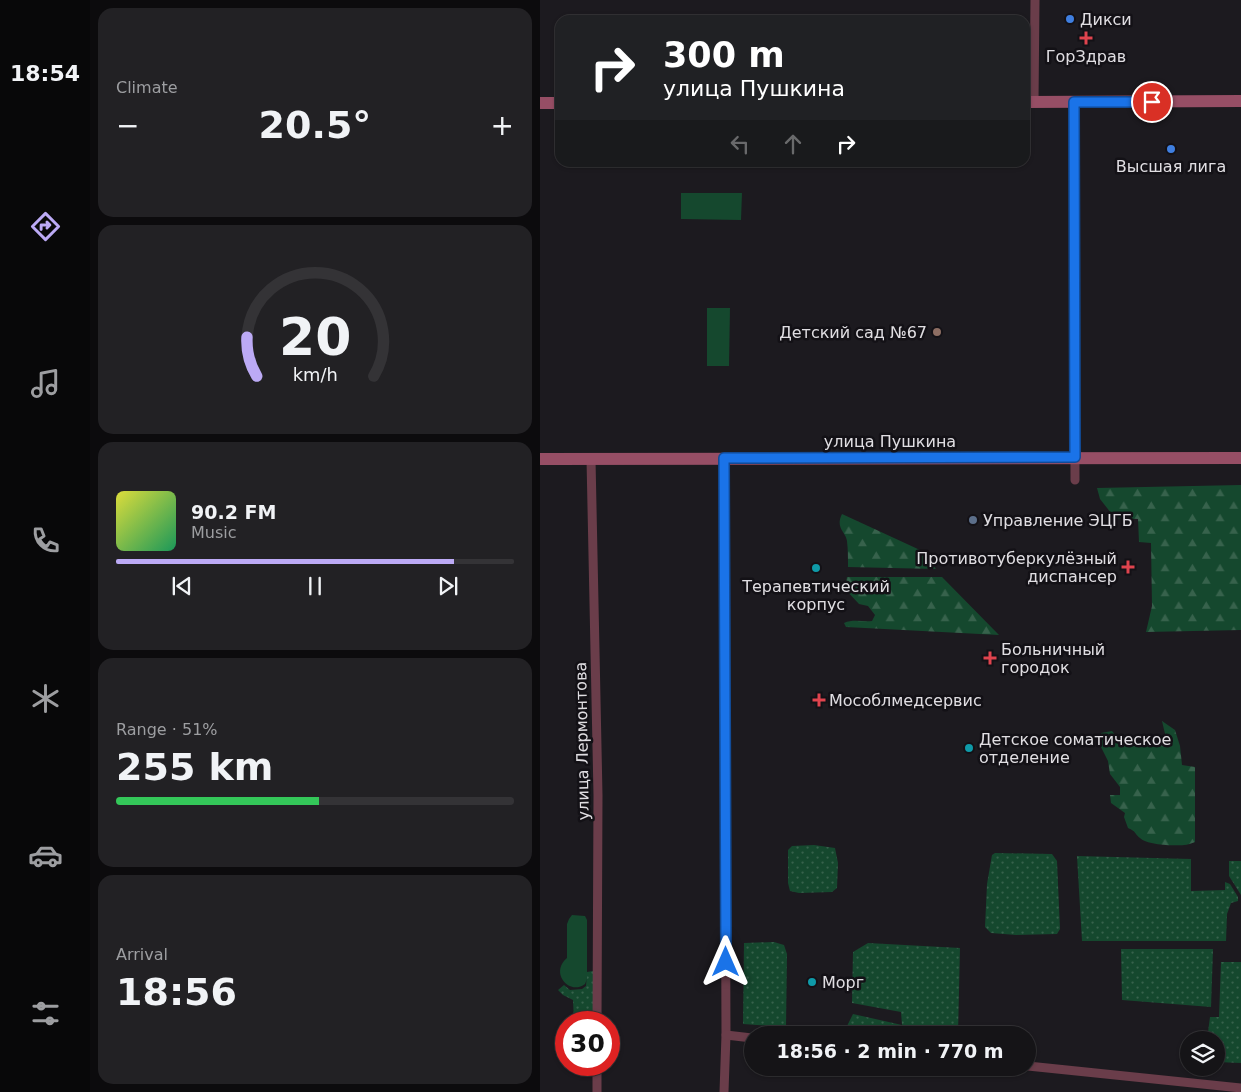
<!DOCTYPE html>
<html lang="en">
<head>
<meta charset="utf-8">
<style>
	body { margin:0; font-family:"DejaVu Sans",sans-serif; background:#222124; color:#f1f3f6; height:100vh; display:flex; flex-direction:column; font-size:19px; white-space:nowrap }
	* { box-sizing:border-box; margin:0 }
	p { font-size:16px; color:#9d9ea1 }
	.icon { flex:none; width:28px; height:28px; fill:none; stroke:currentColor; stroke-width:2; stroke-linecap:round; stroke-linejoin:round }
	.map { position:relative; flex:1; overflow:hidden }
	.sheet { display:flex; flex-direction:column; gap:8px; padding:8px; background:#0c0b0d; width:450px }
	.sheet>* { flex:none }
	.banner { position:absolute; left:15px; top:15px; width:475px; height:152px; border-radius:15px; box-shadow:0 1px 4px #0004,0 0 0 1px #343336; background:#202124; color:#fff; overflow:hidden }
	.tools { position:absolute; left:640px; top:1031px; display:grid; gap:10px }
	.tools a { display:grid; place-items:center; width:45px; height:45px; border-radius:50%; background:#151417; box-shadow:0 1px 4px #0004,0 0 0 1px #343336; font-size:25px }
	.speed { position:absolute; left:15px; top:1011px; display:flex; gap:10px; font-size:25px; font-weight:700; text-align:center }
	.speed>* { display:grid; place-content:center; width:65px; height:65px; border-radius:50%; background:#151417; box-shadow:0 1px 4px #0004,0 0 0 1px #343336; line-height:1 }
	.speed .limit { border:8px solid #d22; background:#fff; color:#111 }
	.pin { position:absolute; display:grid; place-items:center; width:42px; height:42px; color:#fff; margin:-21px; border:2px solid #fff; border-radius:50%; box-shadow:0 1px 5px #0007 }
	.me { position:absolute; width:55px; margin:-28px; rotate:0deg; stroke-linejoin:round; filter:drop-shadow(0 0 4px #0008) }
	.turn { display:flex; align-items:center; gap:18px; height:105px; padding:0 25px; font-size:22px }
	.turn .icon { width:65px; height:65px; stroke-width:2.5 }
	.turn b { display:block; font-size:35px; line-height:42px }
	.lanes { display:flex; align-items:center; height:48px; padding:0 25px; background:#0003; justify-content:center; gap:25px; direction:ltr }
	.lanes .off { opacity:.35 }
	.big { font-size:38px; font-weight:800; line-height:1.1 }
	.sheet .tile { flex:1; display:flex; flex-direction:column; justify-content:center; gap:8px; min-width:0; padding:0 18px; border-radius:15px; background:#222124 }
	.sheet .dial { align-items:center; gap:0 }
	.dial svg { height:130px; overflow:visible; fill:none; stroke:#343336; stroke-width:7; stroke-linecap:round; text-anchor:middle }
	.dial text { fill:#f1f3f6; stroke:none }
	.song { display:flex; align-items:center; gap:15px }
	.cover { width:60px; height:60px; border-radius:8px; background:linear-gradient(135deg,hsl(60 70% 55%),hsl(150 70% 35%)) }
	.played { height:5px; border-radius:2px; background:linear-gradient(90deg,#bcaaf5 85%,#343336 85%) }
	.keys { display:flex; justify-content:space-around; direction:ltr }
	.heat { display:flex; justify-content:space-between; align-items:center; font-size:28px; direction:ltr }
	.charge { height:8px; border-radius:4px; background:linear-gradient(90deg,#34c759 51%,#343336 0) }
	.trip { position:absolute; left:204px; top:1026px; width:292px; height:50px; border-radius:25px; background:#151417; box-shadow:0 1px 4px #0004,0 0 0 1px #343336; font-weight:800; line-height:50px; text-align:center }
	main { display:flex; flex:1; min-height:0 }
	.dock { display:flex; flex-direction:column; width:90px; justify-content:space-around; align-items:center; background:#080809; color:#9d9ea1 }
	.dock .icon { width:35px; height:35px }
	.dock .active { color:#bcaaf5 }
	.dock b { font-size:22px; color:#f1f3f6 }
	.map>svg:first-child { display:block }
	.grass { fill:url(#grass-dots) }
	.forest { fill:url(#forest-firs) }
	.park { fill:#15482e }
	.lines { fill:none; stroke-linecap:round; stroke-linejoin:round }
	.minor { stroke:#6a3d4a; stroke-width:9 }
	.secondary { stroke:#964e65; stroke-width:12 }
	.route-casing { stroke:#114b97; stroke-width:12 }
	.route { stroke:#1a73e8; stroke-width:9 }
	.shop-dot { fill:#3f7fe0; stroke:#131116; stroke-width:2 }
	.health-dot { fill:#e0444e; stroke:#131116; stroke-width:2 }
	.education-dot { fill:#8d6e63; stroke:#131116; stroke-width:2 }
	.service-dot { fill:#5c6f8a; stroke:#131116; stroke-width:2 }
	.culture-dot { fill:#0f9aa8; stroke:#131116; stroke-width:2 }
	.labels { text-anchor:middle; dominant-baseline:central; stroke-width:5; stroke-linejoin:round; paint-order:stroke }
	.poi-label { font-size:16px; fill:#e0dee2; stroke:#131116; text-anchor:start }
	.street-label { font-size:16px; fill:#e0dee2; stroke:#131116 }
</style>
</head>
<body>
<main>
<nav class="dock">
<b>18:54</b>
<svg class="icon active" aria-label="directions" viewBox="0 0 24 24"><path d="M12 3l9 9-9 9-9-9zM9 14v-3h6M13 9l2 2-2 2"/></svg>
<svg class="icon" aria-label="music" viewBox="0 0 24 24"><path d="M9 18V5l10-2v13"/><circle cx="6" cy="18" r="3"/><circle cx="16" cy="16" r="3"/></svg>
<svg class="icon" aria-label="phone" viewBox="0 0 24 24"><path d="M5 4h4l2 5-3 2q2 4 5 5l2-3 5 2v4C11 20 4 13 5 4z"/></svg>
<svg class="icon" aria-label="climate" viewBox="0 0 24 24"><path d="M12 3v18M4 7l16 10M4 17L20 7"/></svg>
<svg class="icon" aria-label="car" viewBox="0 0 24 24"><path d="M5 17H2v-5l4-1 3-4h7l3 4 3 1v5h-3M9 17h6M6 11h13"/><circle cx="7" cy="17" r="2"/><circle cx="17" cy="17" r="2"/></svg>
<svg class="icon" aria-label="filters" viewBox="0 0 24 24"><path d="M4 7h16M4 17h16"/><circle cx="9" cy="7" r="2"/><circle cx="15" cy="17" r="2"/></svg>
</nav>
<section class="sheet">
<div class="tile"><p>Climate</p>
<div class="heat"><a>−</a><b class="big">20.5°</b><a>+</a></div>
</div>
<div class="tile dial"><svg viewBox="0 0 100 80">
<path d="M14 69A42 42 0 1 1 86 69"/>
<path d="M14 69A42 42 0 0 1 8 45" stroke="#bcaaf5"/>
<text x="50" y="56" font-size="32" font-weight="700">20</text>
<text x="50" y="72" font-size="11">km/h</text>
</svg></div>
<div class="tile">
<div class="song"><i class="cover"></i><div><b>90.2 FM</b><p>Music</p></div></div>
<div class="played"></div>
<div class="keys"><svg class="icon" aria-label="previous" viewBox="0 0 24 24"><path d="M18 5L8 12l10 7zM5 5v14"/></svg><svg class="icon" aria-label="pause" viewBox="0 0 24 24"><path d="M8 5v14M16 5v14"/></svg><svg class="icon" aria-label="next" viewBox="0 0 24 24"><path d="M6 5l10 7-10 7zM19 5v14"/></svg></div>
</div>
<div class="tile"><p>Range · 51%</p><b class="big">255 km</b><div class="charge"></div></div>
<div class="tile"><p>Arrival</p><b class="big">18:56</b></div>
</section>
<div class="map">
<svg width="701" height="1092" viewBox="0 0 701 1092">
	<defs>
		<pattern id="grass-dots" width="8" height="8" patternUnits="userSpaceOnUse" patternTransform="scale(1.25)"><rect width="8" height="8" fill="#15482e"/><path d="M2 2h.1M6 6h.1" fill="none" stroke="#37624c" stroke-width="1.8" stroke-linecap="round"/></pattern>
		<pattern id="forest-firs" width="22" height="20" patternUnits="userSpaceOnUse" patternTransform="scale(1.25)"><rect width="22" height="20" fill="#15482e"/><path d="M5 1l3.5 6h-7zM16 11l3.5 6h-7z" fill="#37624c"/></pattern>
	</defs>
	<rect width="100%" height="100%" fill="#1c1a1f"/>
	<g class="grass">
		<path d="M274,845L295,848L298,863L297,888L292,892L259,893L250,891L248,883V850L252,846Z"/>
		<path d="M455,853L512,854L517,861L520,929L517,934L476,935L451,933L445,927L447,884L452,855Z"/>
		<path d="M537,856L651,859V891L685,890V882L690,884L698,897V901L691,903L687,914L686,941H542Z"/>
		<path d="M689,861H701V895L689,876Z"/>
		<path d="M234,942L244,945L247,954L246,1027L203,1024L204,943Z"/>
		<path d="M328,943L420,948L418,1035H300V1026H307L313,1014L362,1025L361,1012L312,1003L313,952Z"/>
		<path d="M581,949H673L671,1007L582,1000Z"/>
		<path d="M681,962H701V1063L676,1062V1040H667L670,1017H679Z"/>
		<path d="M53,971V1022H34L33,1000L23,995L18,990L24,985L30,990L42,989L46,986L47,972Z"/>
	</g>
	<g class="forest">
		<path d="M701,485V630L606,632L612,606L611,543L599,542L598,519L575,518L560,499L557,488Z"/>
		<path d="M302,514L380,550L396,569L308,567C308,558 308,550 307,541C306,532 295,528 302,514Z"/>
		<path d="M307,577H402L459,635L306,627L304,623C313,619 322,622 332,621L335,615L328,606L319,604L305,589Z"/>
		<path d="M622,721L635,730L640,746L642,765L655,767V842C652,843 647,845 644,845C634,846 607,845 600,838C593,832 597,832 588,828L584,817L585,813L571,803L570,795H580V787L570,774L568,761L560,745L561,733L572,731L580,741L590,744L620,747L626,738Z"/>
	</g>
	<g class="park">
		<path d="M141,193H202L201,220L141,219Z"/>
		<path d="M167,308H190L189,366H167Z"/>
		<path d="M32,915L45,916L47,920V979L45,984C30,996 9,973 27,958V924L29,919Z"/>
	</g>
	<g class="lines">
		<g class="minor">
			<path d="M494,102L495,0"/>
			<path d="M534,102L535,480"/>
			<path d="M184,458L186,1035L184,1092"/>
			<path d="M51,459L58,795L57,1022"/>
			<path d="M186,1035L212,1038"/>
			<path d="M57,1065V1092"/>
			<path d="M488,1066L701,1088"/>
		</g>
		<g class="secondary">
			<path d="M485,102L701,101"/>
			<path d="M0,103H20"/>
			<path d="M0,459L701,458"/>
		</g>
	</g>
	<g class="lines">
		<defs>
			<path id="route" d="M186,962L184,458L535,457L534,102H612"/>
		</defs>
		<use href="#route" class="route-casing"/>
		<use href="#route" class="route"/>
	</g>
	<g class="shop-dot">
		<circle cx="530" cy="19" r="5"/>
		<circle cx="631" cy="149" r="5"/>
	</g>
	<g class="health-dot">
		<path d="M543.5 30.5h5v5h5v5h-5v5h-5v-5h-5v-5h5z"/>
		<path d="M585.5 559.5h5v5h5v5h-5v5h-5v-5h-5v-5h5z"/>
		<path d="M447.5 650.5h5v5h5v5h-5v5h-5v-5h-5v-5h5z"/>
		<path d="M276.5 692.5h5v5h5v5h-5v5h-5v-5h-5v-5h5z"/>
	</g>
	<circle class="education-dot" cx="397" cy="332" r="5"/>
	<circle class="service-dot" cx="433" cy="520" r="5"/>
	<g class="culture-dot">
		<circle cx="276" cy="568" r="5"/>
		<circle cx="429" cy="748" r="5"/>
		<circle cx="272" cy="982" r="5"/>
	</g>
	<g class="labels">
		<g class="poi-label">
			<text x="540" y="19">Дикси</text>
			<text x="546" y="56" text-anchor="middle">ГорЗдрав</text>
			<text x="631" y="166" text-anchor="middle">Высшая лига</text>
			<text x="387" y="332" text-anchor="end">Детский сад №67</text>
			<text x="443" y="520">Управление ЭЦГБ</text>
			<text x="577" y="558" text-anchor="end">Противотуберкулёзный<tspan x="577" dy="18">диспансер</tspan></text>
			<text x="276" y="586" text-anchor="middle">Терапевтический<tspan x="276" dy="18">корпус</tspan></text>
			<text x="461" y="649">Больничный<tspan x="461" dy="18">городок</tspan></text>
			<text x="289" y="700">Мособлмедсервис</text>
			<text x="439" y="739">Детское соматическое<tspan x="439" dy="18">отделение</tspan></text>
			<text x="282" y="982">Морг</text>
		</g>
		<g class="street-label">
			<text x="350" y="441">улица Пушкина</text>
			<text transform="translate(42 741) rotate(-91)">улица Лермонтова</text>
		</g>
	</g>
</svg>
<div class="tools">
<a><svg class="icon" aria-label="layers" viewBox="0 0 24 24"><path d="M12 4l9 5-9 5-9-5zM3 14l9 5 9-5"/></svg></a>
</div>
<div class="speed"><div class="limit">30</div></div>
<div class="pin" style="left:612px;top:102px;background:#d93025"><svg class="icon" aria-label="arrive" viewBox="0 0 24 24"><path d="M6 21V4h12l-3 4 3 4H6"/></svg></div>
<svg class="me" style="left:186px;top:962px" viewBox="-20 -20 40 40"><path d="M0-17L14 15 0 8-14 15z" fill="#1a73e8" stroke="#fff" stroke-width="4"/></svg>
<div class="trip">18:56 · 2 min · 770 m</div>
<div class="banner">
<div class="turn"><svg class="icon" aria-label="right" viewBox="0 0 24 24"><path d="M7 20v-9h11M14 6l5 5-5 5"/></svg><div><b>300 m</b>улица Пушкина</div></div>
<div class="lanes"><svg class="icon off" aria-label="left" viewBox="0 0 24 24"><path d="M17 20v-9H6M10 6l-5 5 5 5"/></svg><svg class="icon off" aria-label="ahead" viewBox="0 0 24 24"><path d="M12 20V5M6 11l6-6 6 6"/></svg><svg class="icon" aria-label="right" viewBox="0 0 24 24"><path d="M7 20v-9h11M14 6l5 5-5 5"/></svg></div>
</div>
</div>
</main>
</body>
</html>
